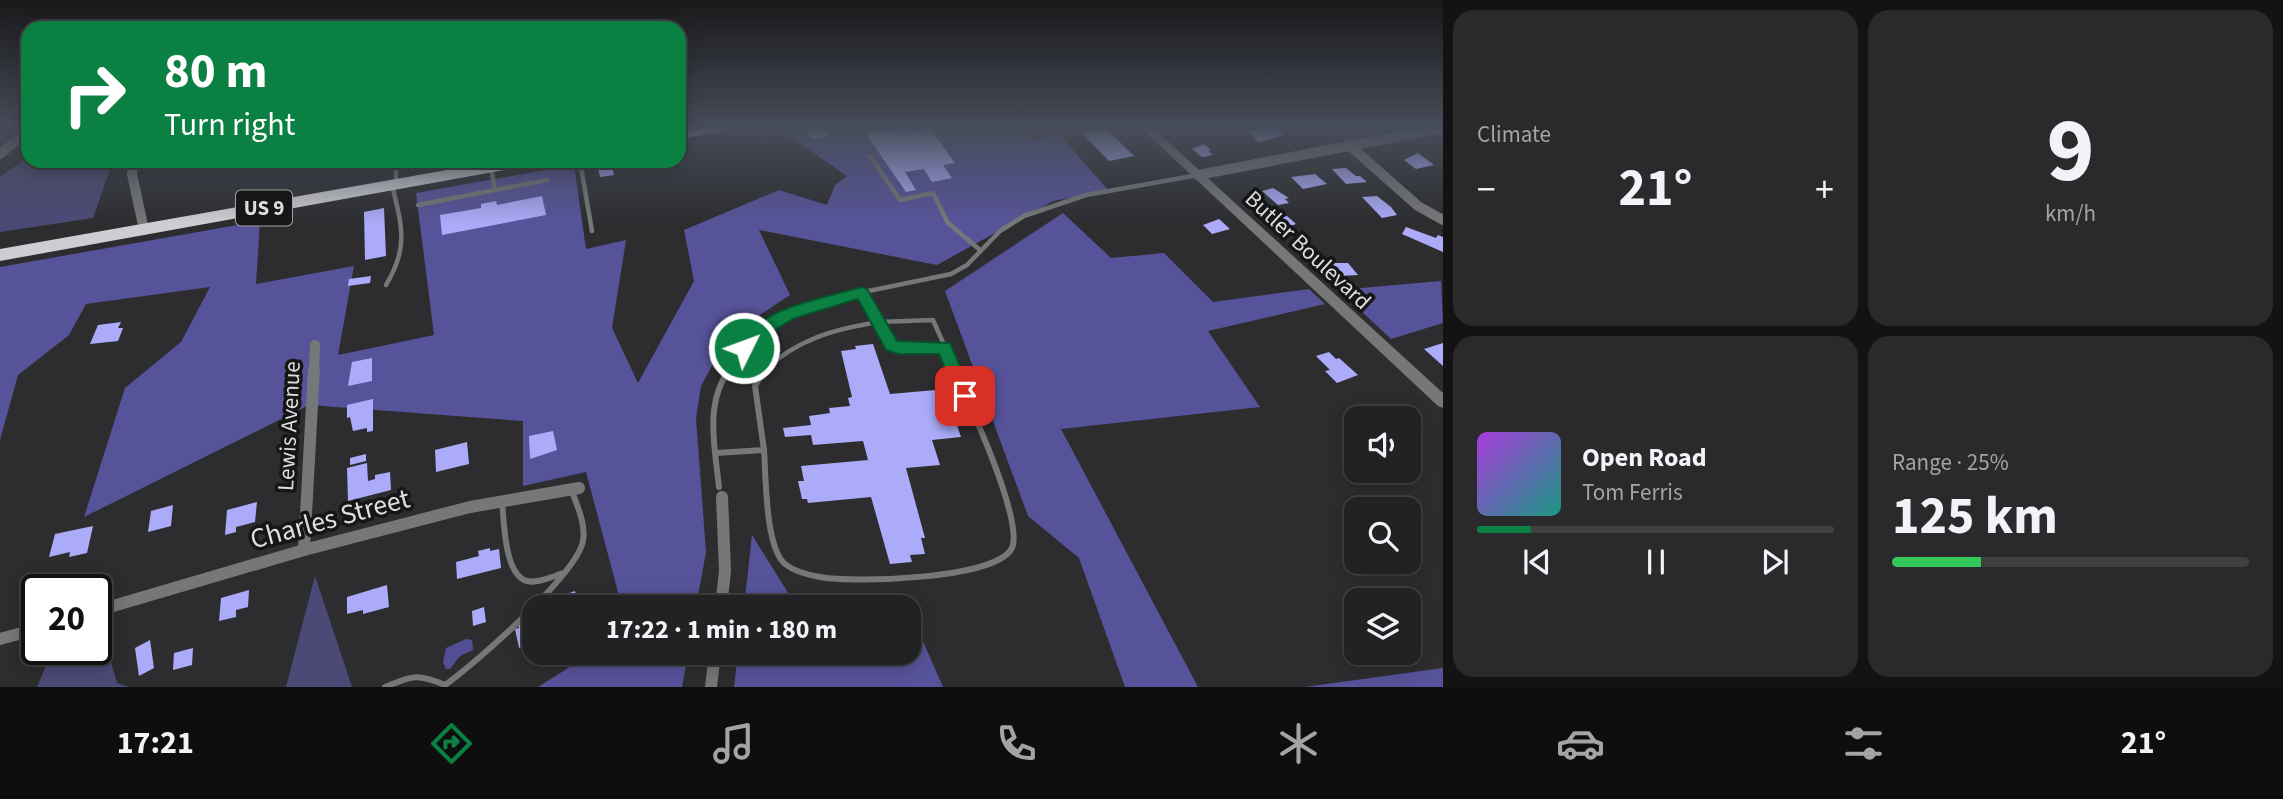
<!DOCTYPE html>
<html lang="en">
<head>
<meta charset="utf-8">
<style>
	body { margin:0; font-family:"Source Sans 3",sans-serif; background:#2a2a2c; color:#f1f3f6; height:100vh; display:flex; flex-direction:column; font-size:26px; white-space:nowrap }
	* { box-sizing:border-box; margin:0 }
	p { font-size:23px; color:#a2a4a6 }
	.icon { flex:none; width:38px; height:38px; fill:none; stroke:currentColor; stroke-width:2; stroke-linecap:round; stroke-linejoin:round }
	.map { position:relative; flex:1; overflow:hidden }
	.details { display:flex; flex-direction:column; gap:10px; padding:10px; background:#131314; width:840px }
	.details>* { flex:none }
	.top-card { position:absolute; left:21px; top:21px; width:665px; height:147px; border-radius:21px; box-shadow:0 4px 18px #0003,0 0 0 2px #3f3f41; background:#0b8043; color:#fff; overflow:hidden }
	.tools { position:absolute; left:1344px; top:406px; display:grid; gap:14px }
	.tools a { display:grid; place-items:center; width:77px; height:77px; border-radius:14px; background:#222224; box-shadow:0 4px 18px #0003,0 0 0 2px #3f3f41; font-size:35px }
	.speed { position:absolute; left:21px; top:574px; display:flex; gap:14px; font-size:35px; font-weight:700; text-align:center }
	.speed>* { display:grid; place-content:center; width:91px; height:91px; border-radius:50%; background:#222224; box-shadow:0 4px 18px #0003,0 0 0 2px #3f3f41; line-height:1 }
	.speed .limit { border:4px solid #111; border-radius:10px; background:#fff; color:#111 }
	.pin { position:absolute; display:grid; place-items:center; width:60px; height:60px; color:#fff; margin:-30px; border-radius:14px; box-shadow:0 4px 10px #0006 }
	.me { position:absolute; width:77px; margin:-38px; rotate:48deg; stroke-linejoin:round; filter:drop-shadow(0 0 5px #0008) }
	.turn { display:flex; align-items:center; gap:24px; height:147px; padding:0 28px; font-size:32px }
	.turn .icon { width:91px; height:91px; stroke-width:2.5 }
	.turn b { display:block; font-size:49px; line-height:60px }
	.big { font-size:52px; font-weight:700; line-height:1.1 }
	.details .tile { flex:1; display:flex; flex-direction:column; justify-content:center; gap:10px; min-width:0; padding:0 24px; border-radius:21px; background:#2a2a2c }
	.details .dial { align-items:center; gap:0 }
	.dial b { font-size:91px; line-height:1 }
	.song { display:flex; align-items:center; gap:21px }
	.cover { width:84px; height:84px; border-radius:10px; background:linear-gradient(135deg,hsl(280 70% 55%),hsl(170 70% 35%)) }
	.played { height:7px; border-radius:4px; background:linear-gradient(90deg,#0b8043 15%,#3f3f41 15%) }
	.keys { display:flex; justify-content:space-around; direction:ltr }
	.heat { display:flex; justify-content:space-between; align-items:center; font-size:38px; direction:ltr }
	.charge { height:10px; border-radius:5px; background:linear-gradient(90deg,#34c759 25%,#3f3f41 0) }
	.details .tiles { flex:1; display:grid; gap:10px; grid-template-columns:repeat(2,1fr) }
	.trip { position:absolute; left:522px; top:595px; width:399px; height:70px; border-radius:21px; background:#222224; box-shadow:0 4px 18px #0003,0 0 0 2px #3f3f41; font-weight:700; line-height:70px; text-align:center }
	.tabs { display:flex; height:112px; justify-content:space-around; align-items:center; background:#0e0e0e; color:#a2a4a6 }
	.tabs .icon { width:49px; height:49px }
	.tabs .selected { color:#0b8043 }
	.tabs b { font-size:32px; color:#f1f3f6 }
	main { display:flex; flex:1; min-height:0 }
	.map>svg:first-child { display:block }
	.green { fill:#4b4a76 }
	.forest { fill:#57539a }
	.water { fill:#524e94 }
	.building { fill:#ababf9 }
	.lines { fill:none; stroke-linecap:round; stroke-linejoin:round }
	.service-far1 { stroke:#767778; stroke-width:4.5 }
	.service { stroke:#767778; stroke-width:6 }
	.minor-far1 { stroke:#767778; stroke-width:10 }
	.minor { stroke:#767778; stroke-width:12 }
	.tertiary { fill:#767778; fill-rule:evenodd }
	.trunk { fill:#ceced2; fill-rule:evenodd }
	.route { fill:#0b8043; stroke:#07532c; stroke-width:2 }
	.labels { text-anchor:middle; dominant-baseline:central; stroke-width:7; stroke-linejoin:round; paint-order:stroke }
	.shield { fill:#161617; stroke:#a2a2a4; stroke-width:2 }
	.shield-label { font-size:21px; font-weight:bold; fill:#dedee0 }
	.street-label { font-size:23px; fill:#dedee0; stroke:#161617 }
	.near-street-label { font-size:28px; fill:#dedee0; stroke:#161617 }
</style>
</head>
<body>
<main>
<div class="map">
<svg width="1443" height="687" viewBox="0 0 1443 687">
	<rect width="100%" height="100%" fill="#2d2d30"/>
	<g class="green">
		<path d="M28,157V161H113L93,218L0,232V177Z"/>
		<path d="M315,576L352,687H286Z"/>
		<path d="M96,630H102L117,683L129,687H37L53,649H96Z"/>
	</g>
	<g class="forest">
		<path d="M787,127H1022L1035,140L1058,133L1109,191L1053,201L937,265L759,230L790,295L728,336L701,386L696,418L706,552L696,607H622L586,472L523,486V421L309,405L84,517L125,388L181,342L210,287L86,304L69,335L18,375L0,440V267L260,221L256,284L354,266L338,355L434,335L416,193L574,165L586,249L626,240L612,328L638,383L694,281L684,230L779,190L827,205L835,185L847,176L779,129Z"/>
		<path d="M1063,213L1111,258L1164,253L1213,302L1309,289L1325,304L1208,331L1260,407L1061,429L1198,687H1125L1079,558L1028,516L945,291Z"/>
		<path d="M1441,281L1443,323L1391,339L1339,290Z"/>
		<path d="M752,535L790,596L906,603L908,607H744Z"/>
		<path d="M908,607L943,687H734L738,653H908Z"/>
		<path d="M592,653H688L682,687H538Z"/>
		<path d="M1443,668V687H1305Z"/>
	</g>
	<path class="water" d="M466,639L472,640L473,650L460,656L450,669H446L443,662L446,648Z"/>
	<g class="building">
		<path d="M805,127H821L829,136L811,139Z"/>
		<path d="M910,127L913,131L930,128L955,163L943,165L952,178L932,182L924,169L905,172L916,190L906,192L866,134Z"/>
		<path d="M1106,128L1134,156L1109,161L1082,133Z"/>
		<path d="M1263,128H1276L1284,135L1258,142L1247,131Z"/>
		<path d="M1204,144L1211,150H1208L1213,155L1202,157L1192,149Z"/>
		<path d="M1418,153L1434,165L1416,169L1404,160Z"/>
		<path d="M611,161L614,175L600,177L597,163Z"/>
		<path d="M1346,168L1356,176H1360L1367,182L1346,184L1332,169Z"/>
		<path d="M1315,174L1327,184L1303,189L1291,177Z"/>
		<path d="M1273,188L1289,198L1285,199L1289,203L1278,205L1262,191Z"/>
		<path d="M542,196L546,215L442,235L440,215L481,208V204L496,201L497,205Z"/>
		<path d="M1377,196L1391,207L1397,215L1382,218L1362,197Z"/>
		<path d="M384,208L386,256L365,260L364,212Z"/>
		<path d="M1287,216L1296,224L1277,231L1266,221Z"/>
		<path d="M1219,219L1230,229L1212,234L1203,225Z"/>
		<path d="M1406,227L1436,238L1438,235L1443,237V252L1402,234Z"/>
		<path d="M1331,263H1348L1358,275L1339,276Z"/>
		<path d="M371,276L370,283L348,286L349,279Z"/>
		<path d="M121,322L118,328H123L118,341L90,344L98,325Z"/>
		<path d="M1443,343V366L1424,349Z"/>
		<path d="M873,344L890,394L947,389L952,391L957,407H951L961,437L932,440L940,465L906,468L925,538H921L925,554L910,555L912,562L890,564L871,497L808,503L807,499H802L798,481H804L801,466L868,460L863,441L813,445L811,435L785,437L783,428L811,425L809,416L830,413L829,408L850,406L848,398L852,397L841,351L856,349L855,346Z"/>
		<path d="M1329,352L1336,359L1339,358L1358,375L1337,383L1325,371L1330,370L1316,356Z"/>
		<path d="M372,358V381L348,386L352,362Z"/>
		<path d="M373,399V431L367,432V428L353,431L350,417L347,418V405Z"/>
		<path d="M1359,405L1386,407L1392,410L1397,418H1365Z"/>
		<path d="M553,431L557,450L530,459L529,436Z"/>
		<path d="M467,442L469,464L436,472L435,450Z"/>
		<path d="M366,454V461L350,465V458Z"/>
		<path d="M367,463L368,481L375,479V475L390,472L391,490L348,501L347,468Z"/>
		<path d="M257,502L255,522L236,527V532L225,535L227,510Z"/>
		<path d="M173,505L171,526L148,532L151,511Z"/>
		<path d="M93,526L87,553L69,557L70,552L49,557L55,534Z"/>
		<path d="M490,548V551L499,549L501,568L457,579L456,562L479,556L478,551Z"/>
		<path d="M387,585L389,607L363,614V610L347,614V597Z"/>
		<path d="M249,590L248,607L236,610V617L219,621L221,598Z"/>
		<path d="M575,591L579,607L586,604L587,607H557L555,598Z"/>
		<path d="M484,607L486,622L473,626L472,611Z"/>
		<path d="M534,618V642L519,648L515,629L519,628L518,624Z"/>
		<path d="M150,640L154,668L139,676L135,648Z"/>
		<path d="M193,648L192,665L173,670L174,653Z"/>
	</g>
	<g class="lines">
		<g class="service-far1">
			<path d="M870,156L900,200L933,193L948,223L980,250"/>
			<path d="M396,161V184"/>
			<path d="M580,161L592,231"/>
			<path d="M491,167L495,190L547,180"/>
			<path d="M418,205L495,190"/>
			<path d="M386,285C409,247 402,226 392,185"/>
			<path d="M933,320L945,347C911,349 896,356 879,322Z"/>
			<path d="M945,347L955,371"/>
			<path d="M729,371L758,333L790,313L854,294L951,274L967,265L1000,231L1024,216L1086,195L1198,175"/>
			<path d="M763,371C798,339 834,329 879,322L861,293"/>
		</g>
		<g class="service">
			<path d="M764,450C766,476 765,547 785,564C795,572 808,575 820,577C850,583 1005,580 1013,545C1020,512 969,403 954,369"/>
			<path d="M716,453L764,450L755,386L765,369"/>
			<path d="M719,487C715,448 704,402 730,369"/>
			<path d="M502,501C504,520 504,575 527,581C538,584 553,576 564,573"/>
			<path d="M385,687C412,676 417,673 445,685C475,664 577,574 583,541C586,524 577,505 571,489"/>
		</g>
		<g class="minor-far1">
			<path d="M1348,144L1418,206L1443,220"/>
			<path d="M0,154L28,131"/>
			<path d="M134,161L132,174L144,230"/>
			<path d="M1198,175L1443,128"/>
			<path d="M314,371L315,345"/>
		</g>
		<g class="minor">
			<path d="M304,550L314,369"/>
			<path d="M721,607L725,571L722,497"/>
			<path d="M96,611L304,550L470,507L579,488"/>
			<path d="M0,639L37,629"/>
			<path d="M711,687L715,653"/>
		</g>
		<path class="tertiary" d="M1140,127H1152L1443,393V408L1438,406Z"/>
		<g class="trunk">
			<path d="M691,127H726L719,132L679,139V129Z"/>
			<path d="M498,161H535L527,166L0,261V249Z"/>
		</g>
	</g>
	<linearGradient id="sky" x2="0" y2="1"><stop stop-color="#19191a"/><stop offset="0.57" stop-color="#464c59"/><stop offset="1" stop-color="#464c59" stop-opacity="0"/></linearGradient>
	<rect width="1443" height="223" fill="url(#sky)"/>
	<path class="route" d="M862,287L867,289L897,341L950,343L973,396L971,401H959L939,354H899L886,350L858,299L795,318L763,337L750,353L744,355L736,348C759,307 820,299 862,287Z"/>
	<g class="labels">
		<rect class="shield" x="236" y="190.5" width="56" height="35" rx="5"/>
		<g class="shield-label">
			<text x="264" y="208">US 9</text>
		</g>
		<g class="street-label">
			<text transform="translate(1308 250) rotate(43)">Butler Boulevard</text>
			<text transform="translate(289 426) rotate(-87)">Lewis Avenue</text>
		</g>
		<g class="near-street-label">
			<text transform="translate(330 519) rotate(-15)">Charles Street</text>
		</g>
	</g>
</svg>
<div class="tools">
<a><svg class="icon" aria-label="sound" viewBox="0 0 24 24"><path d="M4 9h4l5-4v14l-5-4H4zM17 9q2 3 0 6"/></svg></a>
<a><svg class="icon" aria-label="search" viewBox="0 0 24 24"><circle cx="10" cy="10" r="6"/><path d="M15 15l6 6"/></svg></a>
<a><svg class="icon" aria-label="layers" viewBox="0 0 24 24"><path d="M12 4l9 5-9 5-9-5zM3 14l9 5 9-5"/></svg></a>
</div>
<div class="speed"><div class="limit">20</div></div>
<div class="pin" style="left:965px;top:396px;background:#d93025"><svg class="icon" aria-label="arrive" viewBox="0 0 24 24"><path d="M6 21V4h12l-3 4 3 4H6"/></svg></div>
<svg class="me" style="left:744px;top:348px" viewBox="-20 -20 40 40"><circle r="17" fill="#0b8043" stroke="#fff" stroke-width="3"/><path d="M0-11L8 9 0 5-8 9z" fill="#fff"/></svg>
<div class="trip">17:22 · 1 min · 180 m</div>
<div class="top-card">
<div class="turn"><svg class="icon" aria-label="right" viewBox="0 0 24 24"><path d="M7 20v-9h11M14 6l5 5-5 5"/></svg><div><b>80 m</b>Turn right</div></div>
</div>
</div>
<section class="details">
<div class="tiles">
<div class="tile"><p>Climate</p>
<div class="heat"><a>−</a><b class="big">21°</b><a>+</a></div>
</div>
<div class="tile dial"><b>9</b><p>km/h</p></div>
<div class="tile">
<div class="song"><i class="cover"></i><div><b>Open Road</b><p>Tom Ferris</p></div></div>
<div class="played"></div>
<div class="keys"><svg class="icon" aria-label="previous" viewBox="0 0 24 24"><path d="M18 5L8 12l10 7zM5 5v14"/></svg><svg class="icon" aria-label="pause" viewBox="0 0 24 24"><path d="M8 5v14M16 5v14"/></svg><svg class="icon" aria-label="next" viewBox="0 0 24 24"><path d="M6 5l10 7-10 7zM19 5v14"/></svg></div>
</div>
<div class="tile"><p>Range · 25%</p><b class="big">125 km</b><div class="charge"></div></div>
</div>
</section>
</main>
<nav class="tabs">
<b>17:21</b>
<svg class="icon selected" aria-label="directions" viewBox="0 0 24 24"><path d="M12 3l9 9-9 9-9-9zM9 14v-3h6M13 9l2 2-2 2"/></svg>
<svg class="icon" aria-label="music" viewBox="0 0 24 24"><path d="M9 18V5l10-2v13"/><circle cx="6" cy="18" r="3"/><circle cx="16" cy="16" r="3"/></svg>
<svg class="icon" aria-label="phone" viewBox="0 0 24 24"><path d="M5 4h4l2 5-3 2q2 4 5 5l2-3 5 2v4C11 20 4 13 5 4z"/></svg>
<svg class="icon" aria-label="climate" viewBox="0 0 24 24"><path d="M12 3v18M4 7l16 10M4 17L20 7"/></svg>
<svg class="icon" aria-label="car" viewBox="0 0 24 24"><path d="M5 17H2v-5l4-1 3-4h7l3 4 3 1v5h-3M9 17h6M6 11h13"/><circle cx="7" cy="17" r="2"/><circle cx="17" cy="17" r="2"/></svg>
<svg class="icon" aria-label="filters" viewBox="0 0 24 24"><path d="M4 7h16M4 17h16"/><circle cx="9" cy="7" r="2"/><circle cx="15" cy="17" r="2"/></svg>
<b>21°</b>
</nav>
</body>
</html>
